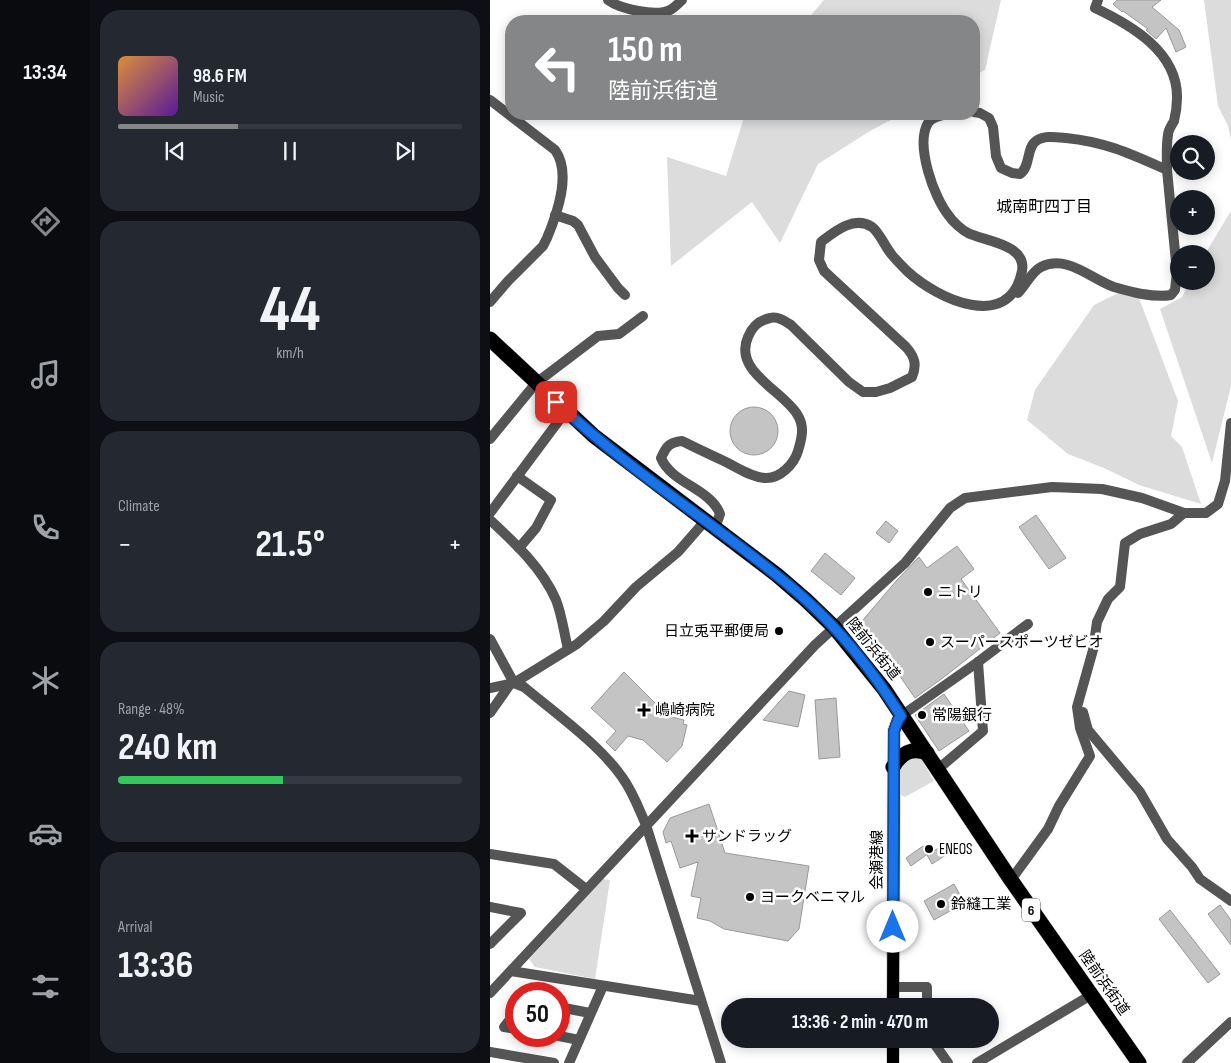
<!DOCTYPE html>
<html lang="en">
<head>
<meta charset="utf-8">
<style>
	body { margin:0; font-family:"Sofia Sans Condensed","Noto Sans JP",sans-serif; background:#242831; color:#f1f3f6; height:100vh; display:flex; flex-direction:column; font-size:19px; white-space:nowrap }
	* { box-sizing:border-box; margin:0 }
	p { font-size:16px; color:#9ea1a6 }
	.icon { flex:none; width:28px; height:28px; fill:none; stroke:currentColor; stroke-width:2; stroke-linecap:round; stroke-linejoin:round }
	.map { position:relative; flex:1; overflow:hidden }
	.drawer { display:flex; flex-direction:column; gap:10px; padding:10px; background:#0d0f14; width:400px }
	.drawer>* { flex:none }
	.hud { position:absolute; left:15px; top:15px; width:475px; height:105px; border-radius:20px; box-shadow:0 2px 12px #0003; background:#858687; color:#fff; overflow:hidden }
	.fabs { position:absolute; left:680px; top:135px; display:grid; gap:10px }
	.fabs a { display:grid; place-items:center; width:45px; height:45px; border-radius:50%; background:#171b24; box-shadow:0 2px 12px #0003; font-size:25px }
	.speed { position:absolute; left:15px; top:982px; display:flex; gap:10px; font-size:25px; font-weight:700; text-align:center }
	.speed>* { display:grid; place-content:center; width:65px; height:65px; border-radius:50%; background:#171b24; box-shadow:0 2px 12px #0003; line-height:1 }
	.speed .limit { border:8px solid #d22; background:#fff; color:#111 }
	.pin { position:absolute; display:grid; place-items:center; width:42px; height:42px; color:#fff; margin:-21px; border-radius:10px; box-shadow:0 2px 8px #0006 }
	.me { position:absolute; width:55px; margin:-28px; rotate:0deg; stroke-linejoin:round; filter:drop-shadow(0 0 4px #0008) }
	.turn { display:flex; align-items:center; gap:18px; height:105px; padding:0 20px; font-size:22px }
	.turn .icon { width:65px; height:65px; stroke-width:2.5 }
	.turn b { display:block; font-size:35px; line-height:42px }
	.big { font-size:38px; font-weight:700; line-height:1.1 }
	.drawer .card { flex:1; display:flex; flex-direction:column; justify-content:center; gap:8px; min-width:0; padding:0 18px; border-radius:20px; background:#242831 }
	.drawer .dial { align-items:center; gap:0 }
	.dial b { font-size:65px; line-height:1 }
	.song { display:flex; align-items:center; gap:15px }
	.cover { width:60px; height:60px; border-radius:8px; background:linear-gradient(135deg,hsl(30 70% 55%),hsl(270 70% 35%)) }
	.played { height:5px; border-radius:2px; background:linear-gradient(90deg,#858687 35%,#363941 35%) }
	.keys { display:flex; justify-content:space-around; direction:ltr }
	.heat { display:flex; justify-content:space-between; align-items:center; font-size:28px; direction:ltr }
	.charge { height:8px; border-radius:4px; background:linear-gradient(90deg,#34c759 48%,#363941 0) }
	.trip { position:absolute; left:231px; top:998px; width:278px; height:50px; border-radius:25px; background:#171b24; box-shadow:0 2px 12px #0003; font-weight:700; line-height:50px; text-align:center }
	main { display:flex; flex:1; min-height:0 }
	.menu { display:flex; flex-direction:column; width:90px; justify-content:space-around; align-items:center; background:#090b0e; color:#9ea1a6 }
	.menu .icon { width:35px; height:35px }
	.menu .selected { color:#858687 }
	.menu b { font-size:22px; color:#f1f3f6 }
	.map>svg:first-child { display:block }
	.green { fill:#dcdcdc }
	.building { fill:#c4c4c4; stroke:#999 }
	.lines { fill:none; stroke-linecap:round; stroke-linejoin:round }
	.major-casing { stroke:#dbdbdb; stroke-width:14 }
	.highway-casing { stroke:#dbdbdb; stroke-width:16 }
	.minor { stroke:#555; stroke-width:10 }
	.major { stroke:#000; stroke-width:12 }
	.highway { stroke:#000; stroke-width:15 }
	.route-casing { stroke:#114b97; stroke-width:12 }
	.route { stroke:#1a73e8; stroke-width:9 }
	.poi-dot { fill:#000; stroke:#fff; stroke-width:2 }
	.labels { text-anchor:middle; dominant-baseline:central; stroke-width:5; stroke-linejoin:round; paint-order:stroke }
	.shield { fill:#fff; stroke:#4c4c4c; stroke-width:1 }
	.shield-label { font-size:14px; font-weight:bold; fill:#000 }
	.poi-label { font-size:15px; fill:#000; stroke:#fff; text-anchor:start }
	.street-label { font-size:15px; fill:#000; stroke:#fff }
	.neighbourhood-label { font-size:16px; fill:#000; stroke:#fff }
</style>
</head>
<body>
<main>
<nav class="menu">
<b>13:34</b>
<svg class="icon selected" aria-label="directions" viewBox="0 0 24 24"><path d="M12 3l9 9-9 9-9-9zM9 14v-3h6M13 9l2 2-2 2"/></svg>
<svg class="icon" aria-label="music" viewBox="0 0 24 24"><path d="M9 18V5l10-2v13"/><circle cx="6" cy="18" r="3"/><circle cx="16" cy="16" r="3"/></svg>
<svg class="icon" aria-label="phone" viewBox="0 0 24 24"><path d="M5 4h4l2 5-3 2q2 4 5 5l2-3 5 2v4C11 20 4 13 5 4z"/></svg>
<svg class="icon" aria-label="climate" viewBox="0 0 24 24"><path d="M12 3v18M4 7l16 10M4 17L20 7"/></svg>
<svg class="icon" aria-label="car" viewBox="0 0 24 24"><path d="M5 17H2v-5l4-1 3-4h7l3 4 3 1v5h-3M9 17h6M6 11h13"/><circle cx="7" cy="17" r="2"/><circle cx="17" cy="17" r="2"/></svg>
<svg class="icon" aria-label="filters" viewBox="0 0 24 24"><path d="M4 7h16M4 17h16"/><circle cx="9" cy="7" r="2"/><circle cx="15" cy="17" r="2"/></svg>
</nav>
<section class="drawer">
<div class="card">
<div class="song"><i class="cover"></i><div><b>98.6 FM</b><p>Music</p></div></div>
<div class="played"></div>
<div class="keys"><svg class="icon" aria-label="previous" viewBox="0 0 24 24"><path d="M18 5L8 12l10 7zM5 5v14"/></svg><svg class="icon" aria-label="pause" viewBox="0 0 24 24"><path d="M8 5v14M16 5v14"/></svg><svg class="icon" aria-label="next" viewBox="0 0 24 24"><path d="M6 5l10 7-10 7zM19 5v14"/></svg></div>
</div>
<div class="card dial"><b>44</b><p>km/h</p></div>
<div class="card"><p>Climate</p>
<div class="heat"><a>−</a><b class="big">21.5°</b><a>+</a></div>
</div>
<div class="card"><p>Range · 48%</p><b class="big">240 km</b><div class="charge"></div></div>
<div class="card"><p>Arrival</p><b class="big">13:36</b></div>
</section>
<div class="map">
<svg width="741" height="1063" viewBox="0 0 741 1063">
	<rect width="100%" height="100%" fill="#fff"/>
	<g class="green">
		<path d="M334,0H511L495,70L484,76V21H316Z"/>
		<path d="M714,0H741V140L738,126L728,106Z"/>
		<path d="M255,114H412L380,131L328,164L290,243L262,202L181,266L177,157L236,176Z"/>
		<path d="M741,211V386L722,463L670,309L692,297L700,281H716V254H715Z"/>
		<path d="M628,293L649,298L688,401L681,436L692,447L711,504L649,485L614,468L578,454L537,420L545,390L604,305Z"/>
		<path d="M430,757L444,781L415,797L408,793V767L419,758Z"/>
		<path d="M113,879L120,880L105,979L45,967L39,959Z"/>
	</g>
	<g class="building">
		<path d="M627,0H671L662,7L689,30L696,47L686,52L676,28L666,39L656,30L658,29L633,11L632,12L623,4Z"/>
		<circle cx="264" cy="431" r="24"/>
		<path d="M546,515L576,558L559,569L529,527Z"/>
		<path d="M396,521L408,531L399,543L386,533Z"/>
		<path d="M467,546L484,569L471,579L510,633L454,677L425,698L372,621L407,580L429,557L437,568Z"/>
		<path d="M335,553L365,578L351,595L321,571Z"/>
		<path d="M134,672L178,716L194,720L193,724L197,725L192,746L177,762L153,740L138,736L125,751L116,742L126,731L101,708Z"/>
		<path d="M299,691L315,695L308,727L273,720Z"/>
		<path d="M454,694L479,731L449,751L425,715Z"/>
		<path d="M346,698L350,757L329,759L325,700Z"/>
		<path d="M219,804L235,853L319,866L309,929L298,941L234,929L220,921L207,918L211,898L201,896L208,862L190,868L181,841L176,843L173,832L180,818Z"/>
		<path d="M460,841L465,849L442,864L437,855Z"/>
		<path d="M433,846L439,853L421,866L416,858Z"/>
		<path d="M464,884L470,895L464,898L469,906L444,920L434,901Z"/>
		<path d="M730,905L741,920V945L718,914Z"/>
		<path d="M680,910L730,974L718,983L669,919Z"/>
	</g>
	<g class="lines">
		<defs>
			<g id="major">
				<path d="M403,1006L404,731L408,720L411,716"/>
				<path d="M403,1063V1039"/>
			</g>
			<g id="highway">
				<path d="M0,339L104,436L287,575L316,600L344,627L394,689L521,880L649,1063"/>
				<path d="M403,767C411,753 422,747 437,753"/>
			</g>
		</defs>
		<use href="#major" class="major-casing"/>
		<use href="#highway" class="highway-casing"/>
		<g class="minor">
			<path d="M118,0C130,9 166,17 180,10C184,8 189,3 192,0"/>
			<path d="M0,100L65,150C82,173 67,214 57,238L53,246L18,281L0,302"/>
			<path d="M484,112L490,113L499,118L503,127L506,156L511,168L522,173L530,174C541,166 536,148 546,141C554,135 566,137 576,138C616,142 641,154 677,170C677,159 676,146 678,135C678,130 682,125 684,121C686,113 687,105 687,98C688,52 641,25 605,8L608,0"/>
			<path d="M65,215L83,221L88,225L105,257L128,288L135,295"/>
			<path d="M528,293C536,285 541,272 551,267C577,254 601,279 624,287C641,292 663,298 681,295L685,290L687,272L677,170"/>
			<path d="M0,439L46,383L108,336L129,334L153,316"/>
			<path d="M27,476L61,500L46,528L29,548"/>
			<path d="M0,513L76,411"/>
			<path d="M0,520C25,543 52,568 66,600C72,615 74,633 78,649"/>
			<path d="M225,528L230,514C220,488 182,484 171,458C176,447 179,442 192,441C206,448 221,455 236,462C248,468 261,477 275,478C290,479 304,464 308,451C312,438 315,426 307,414C292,390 243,371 258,337C262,327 270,320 280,318C288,316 295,321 301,325L359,382L373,392H386L400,388L422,377C427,365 425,357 416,347L334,271L329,260L331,242C344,232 364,215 382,227C390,233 395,247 402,255C406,260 412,266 417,271C447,299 520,333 532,271C537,244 494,241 478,233C472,230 463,222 459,216C444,198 425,145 438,123C442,117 451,115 458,114"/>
			<path d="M0,639L24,683L34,687C64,712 110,745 132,777C143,792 149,809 156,825L231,1063"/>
			<path d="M0,688L24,683L87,644L114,621L146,587L188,552L215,521"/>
			<path d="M593,712L598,730L650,792L677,839L702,867L710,879L741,901"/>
			<path d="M0,713L21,683"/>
			<path d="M411,716L488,662L538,624"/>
			<path d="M447,770L493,731L488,662"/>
			<path d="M0,854L64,864L96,889"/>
			<path d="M521,880L558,829L569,806L600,756L590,728L587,707L603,650L607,622L618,599L630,587L635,543L650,534L681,524L694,513"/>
			<path d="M0,907L31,913L0,944"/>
			<path d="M21,971L211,1001"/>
			<path d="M403,987H437V1006"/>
			<path d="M0,993L325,645L415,563L460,508L475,498L562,487L612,489L652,498L694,513H716L728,504L735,481L741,423"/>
			<path d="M69,1007L100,1013"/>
			<path d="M26,1012L14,1027L26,1029"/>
			<path d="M69,1036L89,1040"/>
			<path d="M441,1039L458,1063"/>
			<path d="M0,1052L64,1063"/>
			<path d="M79,1063L113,986"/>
			<path d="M487,1063L601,995"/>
			<path d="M697,1063L741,1022"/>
		</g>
		<use href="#major" class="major"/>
		<use href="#highway" class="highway"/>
	</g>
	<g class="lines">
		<defs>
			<path id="route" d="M66,402C113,446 165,484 217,522C250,547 284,571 315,599C353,633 384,673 411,716L408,720L404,731L403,927"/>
		</defs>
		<use href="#route" class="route-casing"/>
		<use href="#route" class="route"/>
	</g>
	<g class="poi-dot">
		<circle cx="438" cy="592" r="5"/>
		<circle cx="289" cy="631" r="5"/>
		<circle cx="440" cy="642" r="5"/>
		<path d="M151.5 702.5h5v5h5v5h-5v5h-5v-5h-5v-5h5z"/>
		<circle cx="432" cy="715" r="5"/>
		<path d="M199.5 828.5h5v5h5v5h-5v5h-5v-5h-5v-5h5z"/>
		<circle cx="439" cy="849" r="5"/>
		<circle cx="260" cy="897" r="5"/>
		<circle cx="451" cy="904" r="5"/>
	</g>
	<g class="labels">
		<rect class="shield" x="532" y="898.5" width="18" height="23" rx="4"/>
		<g class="shield-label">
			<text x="541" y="910">6</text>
		</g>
		<g class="poi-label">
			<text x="448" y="592">ニトリ</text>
			<text x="279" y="631" text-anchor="end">日立兎平郵便局</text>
			<text x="450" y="642">スーパースポーツゼビオ</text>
			<text x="165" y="710">嶋崎病院</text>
			<text x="442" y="715">常陽銀行</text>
			<text x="212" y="836">サンドラッグ</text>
			<text x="449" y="849">ENEOS</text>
			<text x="270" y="897">ヨークベニマル</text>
			<text x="461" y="904">鈴縫工業</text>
		</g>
		<g class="street-label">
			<text transform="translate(383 649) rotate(51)">陸前浜街道</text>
			<text transform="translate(387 860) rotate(-90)">会瀬港線</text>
			<text transform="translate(614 983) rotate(55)">陸前浜街道</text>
		</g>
		<g class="neighbourhood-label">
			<text x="554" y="207">城南町四丁目</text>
		</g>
	</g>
</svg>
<div class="fabs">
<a><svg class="icon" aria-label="search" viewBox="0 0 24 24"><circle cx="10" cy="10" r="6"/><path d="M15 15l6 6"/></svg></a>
<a>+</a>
<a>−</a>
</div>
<div class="speed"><div class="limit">50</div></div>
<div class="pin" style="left:66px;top:402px;background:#d93025"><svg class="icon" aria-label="arrive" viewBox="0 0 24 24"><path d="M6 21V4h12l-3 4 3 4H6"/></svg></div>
<svg class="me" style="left:403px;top:927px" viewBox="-20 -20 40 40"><circle r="19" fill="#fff"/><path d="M0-13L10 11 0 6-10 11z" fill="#1a73e8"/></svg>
<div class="trip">13:36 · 2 min · 470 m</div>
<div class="hud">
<div class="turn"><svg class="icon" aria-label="left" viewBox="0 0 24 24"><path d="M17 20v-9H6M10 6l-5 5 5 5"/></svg><div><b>150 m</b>陸前浜街道</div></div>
</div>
</div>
</main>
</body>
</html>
